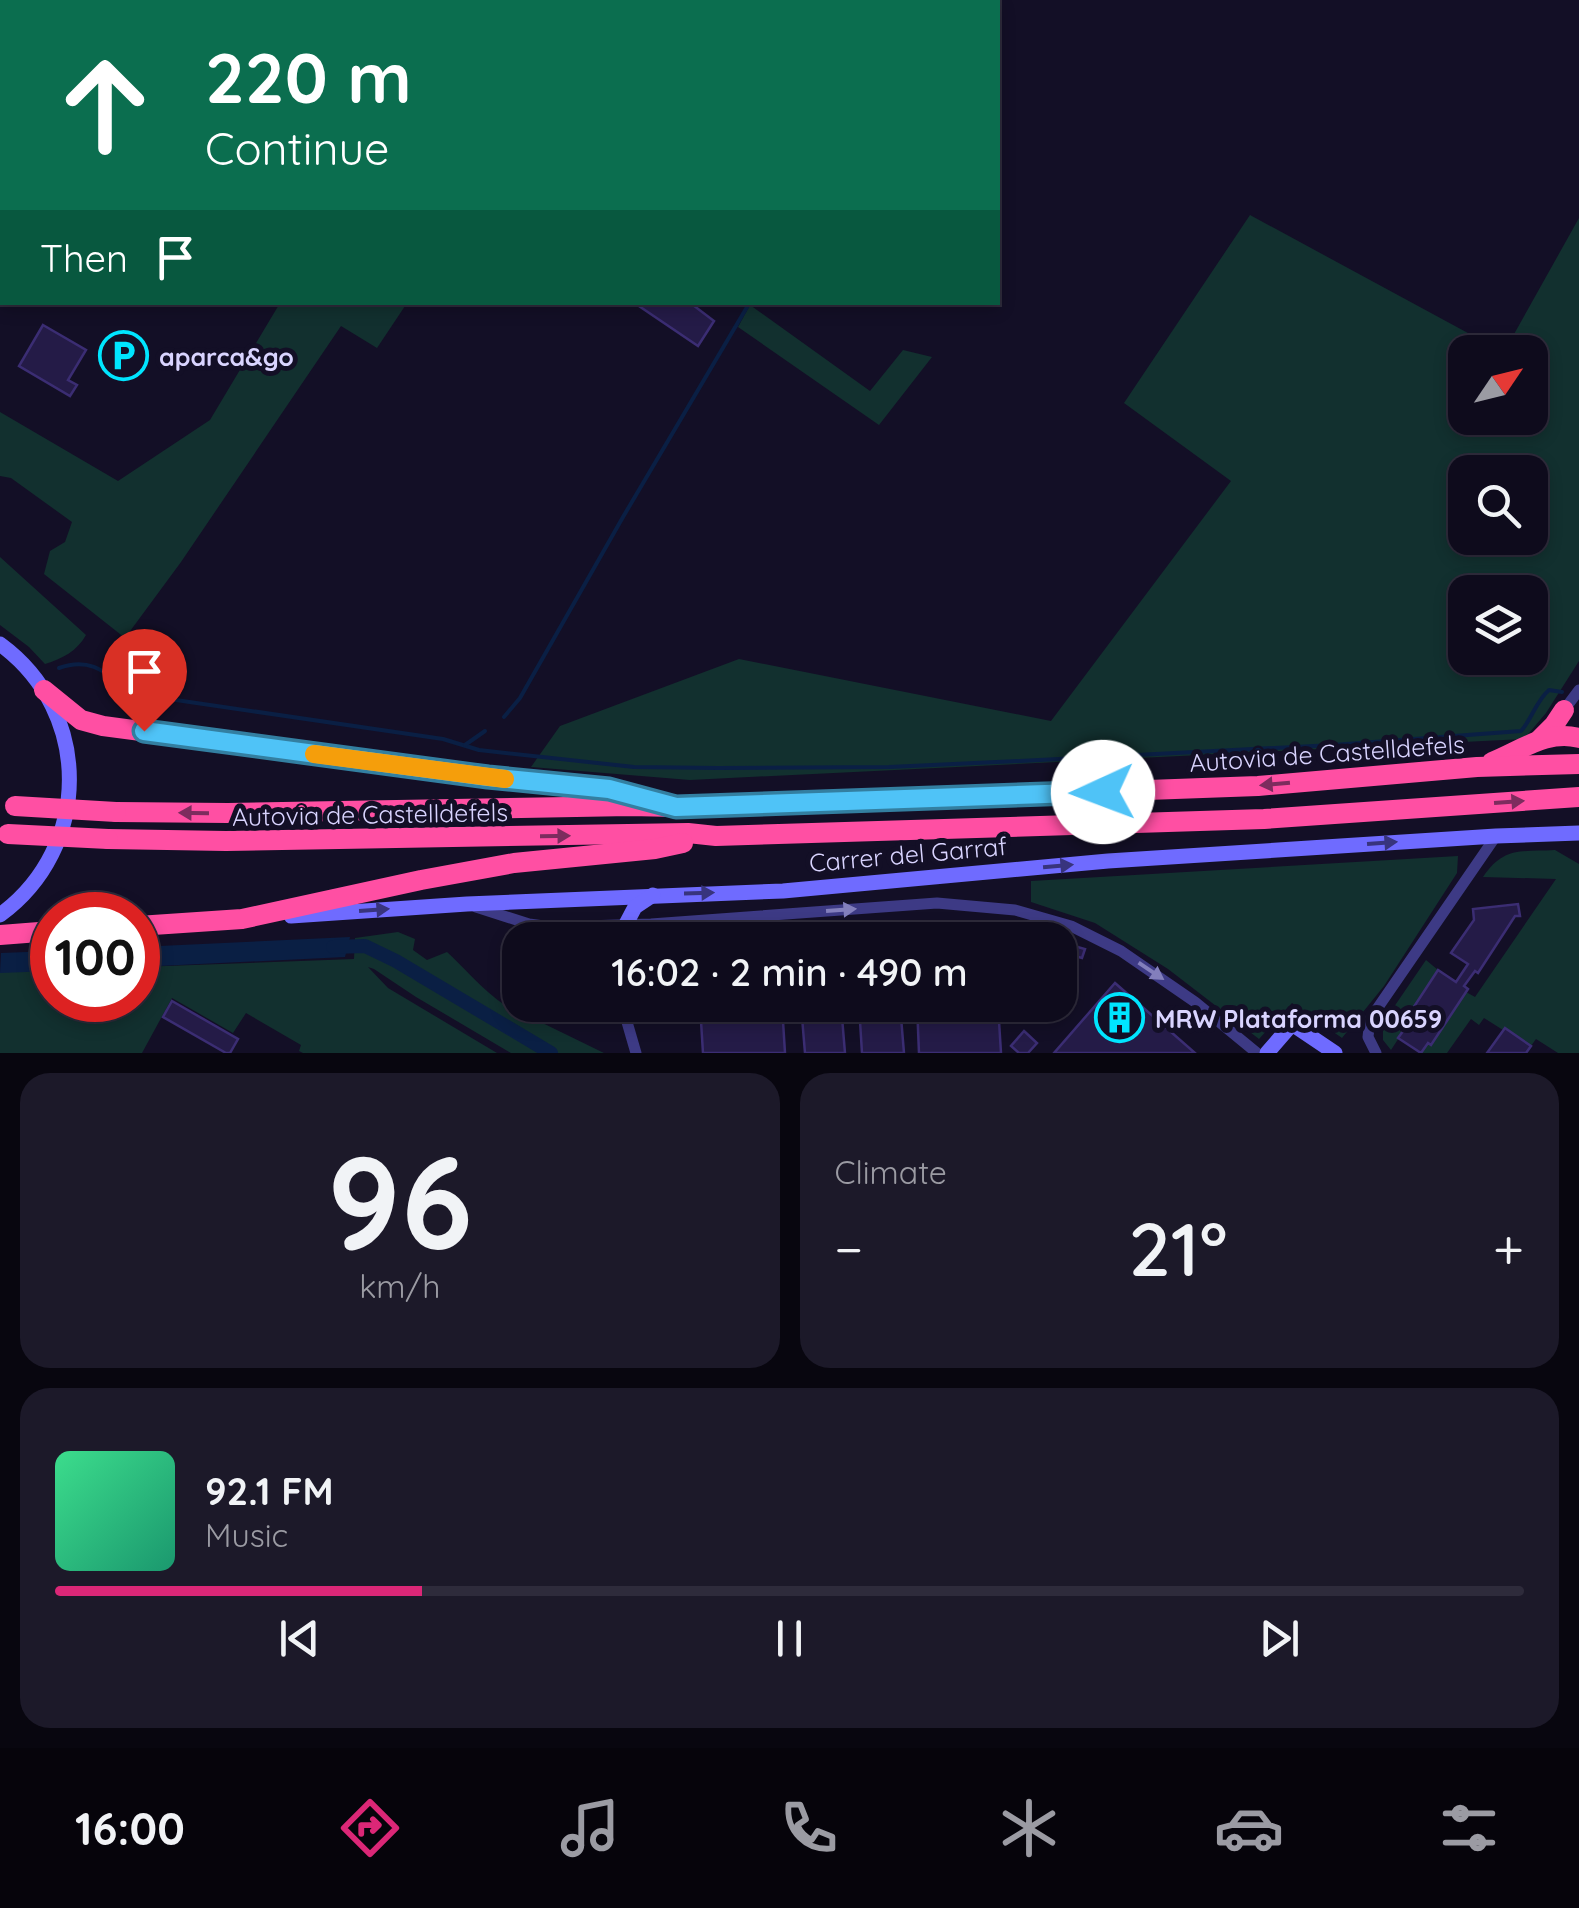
<!DOCTYPE html>
<html lang="en">
<head>
<meta charset="utf-8">
<style>
	body { margin:0; font-family:Quicksand,sans-serif; background:#1c1929; color:#f1f3f6; height:100vh; display:flex; flex-direction:column; font-size:38px; white-space:nowrap }
	* { box-sizing:border-box; margin:0 }
	p { font-size:32px; color:#9b9ba3 }
	.icon { flex:none; width:55px; height:55px; fill:none; stroke:currentColor; stroke-width:2; stroke-linecap:round; stroke-linejoin:round }
	.map { position:relative; height:1053px; overflow:hidden }
	.side { display:flex; flex-direction:column; gap:20px; padding:20px; background:#08060f; flex:1 }
	.side>* { flex:none }
	.hud { position:absolute; left:0px; top:0px; width:1000px; height:305px; box-shadow:0 5px 15px #0003,0 0 0 2px #2e2b3b; background:#0b6e4f; color:#fff; overflow:hidden }
	.needle { width:65px; rotate:55deg }
	.tools { position:absolute; left:1448px; top:335px; display:grid; gap:20px }
	.tools a { display:grid; place-items:center; width:100px; height:100px; border-radius:20px; background:#0e0b1c; box-shadow:0 5px 15px #0003,0 0 0 2px #2e2b3b; font-size:50px }
	.speed { position:absolute; left:30px; top:892px; display:flex; gap:20px; font-size:50px; font-weight:700; text-align:center }
	.speed>* { display:grid; place-content:center; width:130px; height:130px; border-radius:50%; background:#0e0b1c; box-shadow:0 5px 15px #0003,0 0 0 2px #2e2b3b; line-height:1 }
	.speed .limit { border:15px solid #d22; background:#fff; color:#111 }
	.pin { position:absolute; display:grid; place-items:center; width:85px; height:85px; color:#fff; margin:-102px -42px; border-radius:50% 50% 50% 0; rotate:-45deg; box-shadow:0 0 10px #0007 }
	.pin .icon { rotate:45deg }
	.me { position:absolute; width:110px; margin:-55px; rotate:268deg; stroke-linejoin:round; filter:drop-shadow(0 0 8px #0008) }
	.turn { display:flex; align-items:center; gap:35px; height:210px; padding:0 40px; font-size:45px }
	.turn .icon { width:130px; height:130px; stroke-width:2.5 }
	.turn b { display:block; font-size:70px; line-height:85px }
	.then { display:flex; align-items:center; height:95px; padding:0 40px; background:#0003; gap:20px; font-size:38px }
	.big { font-size:75px; font-weight:600; line-height:1.1 }
	.side .widget { flex:1; display:flex; flex-direction:column; justify-content:center; gap:15px; min-width:0; padding:0 35px; border-radius:30px; background:#1c1929 }
	.side .dial { align-items:center; gap:0 }
	.dial b { font-size:130px; line-height:1 }
	.song { display:flex; align-items:center; gap:30px }
	.cover { width:120px; height:120px; border-radius:15px; background:linear-gradient(135deg,hsl(150 70% 55%),hsl(160 70% 35%)) }
	.played { height:10px; border-radius:5px; background:linear-gradient(90deg,#db2777 25%,#2e2b3b 25%) }
	.keys { display:flex; justify-content:space-around; direction:ltr }
	.heat { display:flex; justify-content:space-between; align-items:center; font-size:55px; direction:ltr }
	.side .tiles { flex:1; display:grid; gap:20px; grid-template-columns:1fr 1fr }
	.widget:last-child { grid-column:span 2 }
	.trip { position:absolute; left:502px; top:922px; width:575px; height:100px; border-radius:30px; background:#0e0b1c; box-shadow:0 5px 15px #0003,0 0 0 2px #2e2b3b; font-weight:600; line-height:100px; text-align:center }
	.dock { display:flex; height:160px; justify-content:space-around; align-items:center; background:#06040b; color:#9b9ba3 }
	.dock .icon { width:70px; height:70px }
	.dock .on { color:#db2777 }
	.dock b { font-size:45px; color:#f1f3f6 }
	.map>svg:first-child { display:block }
	.green { fill:#12302f; fill-rule:evenodd }
	.water { fill:#0a1f44 }
	.lines { fill:none; stroke-linecap:round; stroke-linejoin:round }
	.stream { stroke:#0a1f44; stroke-width:4 }
	.canal { stroke:#0a1f44; stroke-width:14 }
	.building { fill:#241b47; stroke:#3b2d73; stroke-width:2.5 }
	.street { stroke:#3d3a85; stroke-width:11 }
	.secondary { stroke:#6f6bff; stroke-width:15 }
	.highway { stroke:#ff4fa3; stroke-width:20 }
	.highway-bridge { stroke:#ff4fa3; stroke-width:20 }
	.oneway { fill:#7d2c5e }
	.oneway2 { fill:#38347d }
	.oneway3 { fill:#837fbc }
	.route-casing { stroke:#337fa1; stroke-width:25 }
	.route { stroke:#4fc3f7; stroke-width:18 }
	.slow { stroke:#f59e0b; stroke-width:18 }
	.labels { text-anchor:middle; dominant-baseline:central; stroke-width:10; stroke-linejoin:round; paint-order:stroke }
	.poi-label { font-size:25px; font-weight:bold; fill:#d9d4ff; stroke:#130f26; text-anchor:start }
	.street-label { font-size:25px; fill:#d9d4ff; stroke:#130f26 }
</style>
</head>
<body>
<div class="map">
<svg width="1579" height="1053" viewBox="0 0 1579 1053">
	<rect width="100%" height="100%" fill="#130f26"/>
	<g class="green">
		<path d="M1250,215L1503,352H1465V418H1530V352H1504L1579,218V661L1546,713L1524,739L690,780L531,767L560,726L739,659L1051,721L1231,481L1124,403ZM1465,472H1530V538H1465ZM1465,592H1530V658H1465Z"/>
		<path d="M280,303H407L377,348L341,326L181,562L125,638L44,574L50,551L65,542L72,522L11,478L0,476V412L118,481L210,420Z"/>
		<path d="M750,305L870,391L903,350L932,357L879,425L738,327Z"/>
		<path d="M0,557L86,635C77,651 62,659 45,664L29,647L0,625Z"/>
		<path d="M1555,850L1579,864V1053H1558L1536,1039L1531,1046L1505,1028L1503,1030L1484,1018L1479,1025L1471,1019L1447,1053H1421L1428,1043L1431,1044L1466,992L1475,997L1556,879L1483,877C1504,846 1521,852 1555,850Z"/>
		<path d="M1458,856L1457,873L1384,986L1342,1038L1292,1003L1259,1039L1168,969L1095,923L1031,902V881Z"/>
		<path d="M398,932L415,939L413,950L427,960L447,952C467,970 497,1007 522,1013L604,1053H511L416,997L374,969L368,967L388,988L497,1053H303L299,1051L301,1045L246,1013L233,1033L172,998L142,1053H0V972L52,970V1000H138V967L354,959L355,938Z"/>
		<path d="M1426,960L1438,970L1402,1024L1406,1027L1391,1050L1383,1040V1023Z"/>
	</g>
	<g class="water">
		<path d="M350,937L345,957L138,967V947Z"/>
		<path d="M52,951V971L0,973L1,953Z"/>
	</g>
	<g class="lines">
		<g class="stream">
			<path d="M922,1V0"/>
			<path d="M59,668C93,656 108,675 135,694L443,739L479,750L634,767L718,768L889,767L1020,761L1333,745L1521,731C1532,719 1536,701 1549,690L1562,692"/>
			<path d="M504,717L520,698L623,517L750,302"/>
			<path d="M465,745L485,731"/>
		</g>
		<path class="canal" d="M333,947L365,946L396,961L551,1053"/>
	</g>
	<g class="building">
		<path d="M0,0H63L61,2H2V97L0,101Z"/>
		<path d="M633,302H689L714,321L698,346Z"/>
		<path d="M43,325L86,350L68,380L77,385L70,396L19,366Z"/>
		<path d="M1518,904L1520,916H1515L1478,973L1475,971L1464,986L1468,989L1431,1045L1428,1043L1421,1053L1398,1038L1406,1027L1402,1025L1438,970L1456,982L1468,964L1451,953L1474,920L1473,909Z"/>
		<path d="M992,928L993,940H913V935Z"/>
		<path d="M1060,942L1085,949L1082,958L1060,952Z"/>
		<path d="M1115,983L1195,1053H1054Z"/>
		<path d="M172,1001L238,1039L230,1053H226L163,1017Z"/>
		<path d="M700,1005H782L785,1053H703Z"/>
		<path d="M801,1005H841L845,1053H805Z"/>
		<path d="M859,1005H900L904,1053H862Z"/>
		<path d="M917,1005H998L1001,1053H919Z"/>
		<path d="M1505,1028L1531,1046L1526,1053H1487Z"/>
		<path d="M1024,1031L1037,1043L1028,1053H1019L1011,1046Z"/>
	</g>
	<g class="lines">
		<g class="street">
			<path d="M1564,710L1579,690"/>
			<path d="M476,907L529,924L551,927L651,924L937,903L1015,910L1071,926L1121,951L1195,1002L1257,1053"/>
			<path d="M627,1005V1022L636,1053"/>
			<path d="M1376,1053L1368,1037L1370,1019L1496,836"/>
		</g>
		<g class="secondary">
			<path d="M0,644C93,712 92,848 0,915"/>
			<path d="M291,916L467,904L783,891L1108,861L1496,836L1579,833"/>
			<path d="M626,924L635,907L653,895"/>
			<path d="M1267,1053L1292,1024L1335,1053"/>
		</g>
		<g class="highway">
			<path d="M44,690L81,720L103,726L488,777L609,789L645,799"/>
			<path d="M1540,739L1554,725L1564,710"/>
			<path d="M1492,762C1520,751 1548,729 1579,738"/>
			<path d="M116,812L228,813L630,806L676,807L1258,786L1477,767L1579,764"/>
			<path d="M108,839L226,841L688,833L716,836L1264,819L1579,797"/>
			<path d="M138,926L242,919L421,880L514,863L655,849L683,843"/>
			<path d="M0,935L52,931"/>
		</g>
		<g class="highway-bridge">
			<path d="M15,806L116,812"/>
			<path d="M8,834L108,839"/>
		</g>
	</g>
	<defs><path id="oneway-solid" d="M-6-.8H1V-3.2L6.5 0L1 3.2V.8H-6Z" transform="scale(2.5)"/></defs>
	<g class="oneway">
		<use href="#oneway-solid" transform="translate(1275 784) rotate(175)"/>
		<use href="#oneway-solid" transform="translate(1509 802) rotate(-4)"/>
		<use href="#oneway-solid" transform="translate(194 813) rotate(-179)"/>
		<use href="#oneway-solid" transform="translate(555 836) rotate(-1)"/>
	</g>
	<g class="oneway2">
		<use href="#oneway-solid" transform="translate(1382 843) rotate(-4)"/>
		<use href="#oneway-solid" transform="translate(1058 866) rotate(-5)"/>
		<use href="#oneway-solid" transform="translate(699 893) rotate(-2)"/>
		<use href="#oneway-solid" transform="translate(374 910) rotate(-4)"/>
	</g>
	<g class="oneway3">
		<use href="#oneway-solid" transform="translate(841 910) rotate(-4)"/>
		<use href="#oneway-solid" transform="translate(1151 971) rotate(34)"/>
	</g>
	<g class="lines">
		<defs>
			<path id="route" d="M144,731L488,777L609,789L676,807L1103,792"/>
		</defs>
		<use href="#route" class="route-casing"/>
		<use href="#route" class="route"/>
		<path class="slow" d="M314,754L505,779"/>
	</g>
	<defs>
		<symbol id="parking-ring" viewBox="-11 -11 22 22"><circle r="9.5" fill="#130f26" stroke="#00e5ff" stroke-width="1.5"/><path d="M-3.5-5.5H1a3.5 3.5 0 0 1 0 7H-1V5.5H-3.5ZM-1-3.4V-.6H.8a1.4 1.4 0 0 0 0-2.8Z" fill="#00e5ff"/></symbol>
		<symbol id="building-ring" viewBox="-11 -11 22 22"><circle r="9.5" fill="#130f26" stroke="#00e5ff" stroke-width="1.5"/><path d="M-4-6H4V6H1V3H-1V6H-4ZM-2.5-4.3h1.7v1.8h-1.7ZM.8-4.3h1.7v1.8H.8ZM-2.5-1h1.7V.8h-1.7ZM.8-1h1.7V.8H.8Z" fill="#00e5ff"/></symbol>
	</defs>
	<g fill-rule="evenodd">
		<use href="#parking-ring" x="96" y="328" width="55" height="55"/>
		<use href="#building-ring" x="1092" y="990" width="55" height="55"/>
	</g>
	<g class="labels">
		<g class="poi-label">
			<text x="159" y="356">aparca&amp;go</text>
			<text x="1155" y="1018">MRW Plataforma 00659</text>
		</g>
		<g class="street-label">
			<text transform="translate(1327 753) rotate(-4)">Autovia de Castelldefels</text>
			<text transform="translate(370 814) rotate(-1)">Autovia de Castelldefels</text>
			<text transform="translate(908 854) rotate(-5)">Carrer del Garraf</text>
		</g>
	</g>
</svg>
<div class="tools">
<a><svg class="needle" viewBox="-14 -14 28 28"><path d="M0-13l5 13h-10z" fill="#e53935"/><path d="M0 13l5-13h-10z" fill="#9b9ba3"/></svg></a>
<a><svg class="icon" aria-label="search" viewBox="0 0 24 24"><circle cx="10" cy="10" r="6"/><path d="M15 15l6 6"/></svg></a>
<a><svg class="icon" aria-label="layers" viewBox="0 0 24 24"><path d="M12 4l9 5-9 5-9-5zM3 14l9 5 9-5"/></svg></a>
</div>
<div class="speed"><div class="limit">100</div></div>
<div class="pin" style="left:144px;top:731px;background:#d93025"><svg class="icon" aria-label="arrive" viewBox="0 0 24 24"><path d="M6 21V4h12l-3 4 3 4H6"/></svg></div>
<svg class="me" style="left:1103px;top:792px" viewBox="-20 -20 40 40"><circle r="19" fill="#fff"/><path d="M0-13L10 11 0 6-10 11z" fill="#4fc3f7"/></svg>
<div class="trip">16:02 · 2 min · 490 m</div>
<div class="hud">
<div class="turn"><svg class="icon" aria-label="ahead" viewBox="0 0 24 24"><path d="M12 20V5M6 11l6-6 6 6"/></svg><div><b>220 m</b>Continue</div></div>
<div class="then">Then<svg class="icon" aria-label="arrive" viewBox="0 0 24 24"><path d="M6 21V4h12l-3 4 3 4H6"/></svg></div>
</div>
</div>
<section class="side">
<div class="tiles">
<div class="widget dial"><b>96</b><p>km/h</p></div>
<div class="widget"><p>Climate</p>
<div class="heat"><a>−</a><b class="big">21°</b><a>+</a></div>
</div>
<div class="widget">
<div class="song"><i class="cover"></i><div><b>92.1 FM</b><p>Music</p></div></div>
<div class="played"></div>
<div class="keys"><svg class="icon" aria-label="previous" viewBox="0 0 24 24"><path d="M18 5L8 12l10 7zM5 5v14"/></svg><svg class="icon" aria-label="pause" viewBox="0 0 24 24"><path d="M8 5v14M16 5v14"/></svg><svg class="icon" aria-label="next" viewBox="0 0 24 24"><path d="M6 5l10 7-10 7zM19 5v14"/></svg></div>
</div>
</div>
</section>
<nav class="dock">
<b>16:00</b>
<svg class="icon on" aria-label="directions" viewBox="0 0 24 24"><path d="M12 3l9 9-9 9-9-9zM9 14v-3h6M13 9l2 2-2 2"/></svg>
<svg class="icon" aria-label="music" viewBox="0 0 24 24"><path d="M9 18V5l10-2v13"/><circle cx="6" cy="18" r="3"/><circle cx="16" cy="16" r="3"/></svg>
<svg class="icon" aria-label="phone" viewBox="0 0 24 24"><path d="M5 4h4l2 5-3 2q2 4 5 5l2-3 5 2v4C11 20 4 13 5 4z"/></svg>
<svg class="icon" aria-label="climate" viewBox="0 0 24 24"><path d="M12 3v18M4 7l16 10M4 17L20 7"/></svg>
<svg class="icon" aria-label="car" viewBox="0 0 24 24"><path d="M5 17H2v-5l4-1 3-4h7l3 4 3 1v5h-3M9 17h6M6 11h13"/><circle cx="7" cy="17" r="2"/><circle cx="17" cy="17" r="2"/></svg>
<svg class="icon" aria-label="filters" viewBox="0 0 24 24"><path d="M4 7h16M4 17h16"/><circle cx="9" cy="7" r="2"/><circle cx="15" cy="17" r="2"/></svg>
</nav>
</body>
</html>
